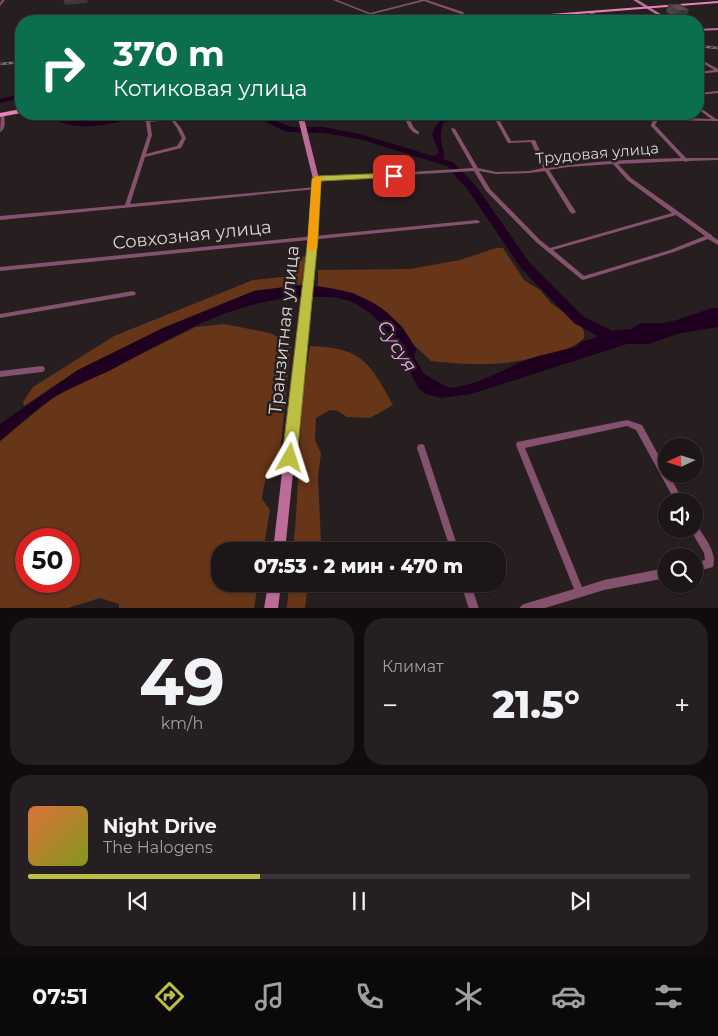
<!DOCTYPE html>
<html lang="ru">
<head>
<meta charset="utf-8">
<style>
	body { margin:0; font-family:Montserrat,sans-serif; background:#251f21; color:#f1f3f6; height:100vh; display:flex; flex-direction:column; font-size:19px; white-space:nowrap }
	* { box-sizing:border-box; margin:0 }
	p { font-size:16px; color:#a09fa2 }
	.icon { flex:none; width:28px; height:28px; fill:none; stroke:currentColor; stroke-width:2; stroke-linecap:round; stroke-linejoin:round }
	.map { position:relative; height:608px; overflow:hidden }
	.drawer { display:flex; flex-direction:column; gap:10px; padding:10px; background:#100c0d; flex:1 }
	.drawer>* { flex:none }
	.top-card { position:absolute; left:15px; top:15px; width:689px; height:105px; border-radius:20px; box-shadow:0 1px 4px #0004,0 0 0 1px #3b3537; background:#0b6e4f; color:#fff; overflow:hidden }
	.needle { width:32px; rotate:266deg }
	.tools { position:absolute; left:658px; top:438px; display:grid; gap:10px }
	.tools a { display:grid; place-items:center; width:45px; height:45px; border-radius:50%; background:#1d1618; box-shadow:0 1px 4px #0004,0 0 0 1px #3b3537; font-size:25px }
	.speed { position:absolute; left:15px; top:528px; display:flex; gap:10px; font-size:25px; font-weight:700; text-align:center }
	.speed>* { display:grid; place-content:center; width:65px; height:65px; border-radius:50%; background:#1d1618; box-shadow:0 1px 4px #0004,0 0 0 1px #3b3537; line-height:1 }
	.speed .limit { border:8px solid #d22; background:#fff; color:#111 }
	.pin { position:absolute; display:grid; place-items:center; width:42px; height:42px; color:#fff; margin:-21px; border-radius:10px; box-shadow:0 2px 8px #0006 }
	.me { position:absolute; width:55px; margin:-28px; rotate:6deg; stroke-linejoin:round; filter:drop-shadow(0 0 4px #0008) }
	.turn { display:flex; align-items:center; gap:18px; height:105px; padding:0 15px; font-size:22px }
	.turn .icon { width:65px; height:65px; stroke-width:2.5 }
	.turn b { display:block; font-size:35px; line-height:42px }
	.big { font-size:38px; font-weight:800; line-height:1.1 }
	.drawer .widget { flex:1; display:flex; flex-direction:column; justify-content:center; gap:8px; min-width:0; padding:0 18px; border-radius:20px; background:#251f21 }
	.drawer .dial { align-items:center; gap:0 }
	.dial b { font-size:65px; line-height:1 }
	.song { display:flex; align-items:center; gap:15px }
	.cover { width:60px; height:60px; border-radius:8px; background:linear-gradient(135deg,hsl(20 70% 55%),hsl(70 70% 35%)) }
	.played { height:5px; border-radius:2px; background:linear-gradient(90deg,#bdbf43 35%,#3b3537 35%) }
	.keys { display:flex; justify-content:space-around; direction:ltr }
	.heat { display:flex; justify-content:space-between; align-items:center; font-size:28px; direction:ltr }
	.drawer .tiles { flex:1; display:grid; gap:10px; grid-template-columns:1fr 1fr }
	.widget:last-child { grid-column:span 2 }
	.trip { position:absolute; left:211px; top:542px; width:295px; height:50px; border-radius:20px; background:#1d1618; box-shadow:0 1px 4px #0004,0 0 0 1px #3b3537; font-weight:800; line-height:50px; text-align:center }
	.tabs { display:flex; height:80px; justify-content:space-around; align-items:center; background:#0c090a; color:#a09fa2 }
	.tabs .icon { width:35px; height:35px }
	.tabs .selected { color:#bdbf43 }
	.tabs b { font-size:22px; color:#f1f3f6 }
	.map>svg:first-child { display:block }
	.green { fill:#673517; fill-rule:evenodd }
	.water { fill:#1f0020 }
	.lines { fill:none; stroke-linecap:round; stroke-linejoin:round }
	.river { fill:#1f0020; fill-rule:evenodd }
	.street { fill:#84526c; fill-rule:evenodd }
	.secondary { fill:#bc6d97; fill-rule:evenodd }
	.primary { fill:#e781b8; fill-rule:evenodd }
	.rail-casing { stroke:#7b7475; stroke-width:2.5 }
	.rail { stroke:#271e20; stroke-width:1; stroke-dasharray:3; stroke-linecap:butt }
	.wall { fill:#4c4342 }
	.shaded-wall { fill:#3e3736 }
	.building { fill:#584e4d; stroke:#3e3736 }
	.route { fill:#bdbf43; stroke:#7b7c2c }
	.slow { fill:#f59e0b }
	.labels { text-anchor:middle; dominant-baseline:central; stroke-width:5; stroke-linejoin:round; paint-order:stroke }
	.far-street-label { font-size:15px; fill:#dad4d5; stroke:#271e20 }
	.street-label { font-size:18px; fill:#dad4d5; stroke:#271e20 }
	.water-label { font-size:19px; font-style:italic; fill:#f6a7f5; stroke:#271e20 }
</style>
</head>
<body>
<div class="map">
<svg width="718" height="609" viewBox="0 0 718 609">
	<rect width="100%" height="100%" fill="#271e20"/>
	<g class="green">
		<path d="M496,248H503L524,280L540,290L552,304L578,322L584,331V338C574,348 563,350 550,354C505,366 477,366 431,361L412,343L402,326L354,293L318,286V270L410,269L460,260Z"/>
		<path d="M299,255L306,257L301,285L254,291L163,328L78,370L24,406L23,402L33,387L114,336L253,280L291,276L297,267Z"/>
		<path d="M224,324L270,333L291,343L280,454C268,468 264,481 262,499L270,510L263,551H220V584H258L254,608H119V604L100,598L68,608L0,609V441L54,397L196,327ZM26,539H69V581H26Z"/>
		<path d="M310,346C362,348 369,361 393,405L370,418L347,417L338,411L330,410L316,418L315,440L321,453L318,477L321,542L315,551H293C300,483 298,413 310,346Z"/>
		<path d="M289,584H308L305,608H287Z"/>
	</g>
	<g class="water">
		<path d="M452,114H462L443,123C437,142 445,146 444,159L434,156L439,154C438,147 435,144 433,138C430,128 443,117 452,114Z"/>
		<path d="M301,285C353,288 390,301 416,349L414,357L424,374L449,388C474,386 497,373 519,363C536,355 557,352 575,347L581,342L594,338L605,331L631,329L641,323H662L677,320L712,308H718V327L677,334L649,344H627L471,394L441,398L426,394L419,389C402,356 389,320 354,303C341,296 326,297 313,297C236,297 177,335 111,370C93,379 70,386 53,398C34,410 17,427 0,441V424L78,370L163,328L254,291Z"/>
	</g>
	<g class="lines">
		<g class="river">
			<path d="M21,94V98L0,103V99Z"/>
			<path d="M48,114C61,113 72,121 86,121C106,121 125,113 145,114C140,118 133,119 127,120C103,126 68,133 48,114Z"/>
			<path d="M249,114H259L291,127H323L360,134L453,162L476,186L529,262L584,317L609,329L611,333L609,337H599L574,323L521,268L468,190L447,166L359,139L323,133L287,132Z"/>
		</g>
		<g class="street">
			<path d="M2,0H5L0,6V3Z"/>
			<path d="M333,0H337L370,13L421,0H427L463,12L469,21H466L461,14L424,1L373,14L390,21H386Z"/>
			<path d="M590,11H591L606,21H602L589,13Z"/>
			<path d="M698,58L718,69V72L698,74V72L714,70L698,60Z"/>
			<path d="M718,91V93L698,95V93Z"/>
			<path d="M698,106L716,119H718V121L658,120L655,125L686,158H718V160L688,161L686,162L683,161L618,164L631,178L710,234L712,235V236L718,240V245L708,239L674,252L583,280L581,279L536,242L486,191L474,171L316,180L314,179L316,178L473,168L451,129L453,128L455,129L478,168L496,172L529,171L543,168L531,142L508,143L492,114H496L511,141L535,140L548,168C590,161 638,159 681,158L651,126V125L653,120L581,118L579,117L581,116L655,117L651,114H655L659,117L711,119L698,109ZM613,164L627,180L672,213L550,248L540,240L490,189L479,171L496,174L529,173L545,171L570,212L573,214L576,212L549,170L568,167ZM676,215L705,236L670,250L584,276L553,250Z"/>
			<path d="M1,114L4,115C5,121 6,129 0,132Z"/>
			<path d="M403,114H407L414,128L419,132V134C409,133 407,122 403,114Z"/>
			<path d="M142,117H144L149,120L173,118L181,128L186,138L181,148L145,157L130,204L316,187L318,188L316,189L0,220V216L125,205L148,135L146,122L142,119ZM171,120L177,128L182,138L177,146L146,154L152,135L150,122Z"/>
			<path d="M477,220L479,221L480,222L479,223L0,271V267Z"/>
			<path d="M133,291L136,293L135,295L0,318V314Z"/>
			<path d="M42,366L44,367L45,369L44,371L42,372L0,377V371Z"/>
			<path d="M627,420L642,425L666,469V474H669L683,501H675L636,430L627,426L525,448L582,587L604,580L666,568V578L604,590L542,609H519L521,606L524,604L574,589L516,445L517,442Z"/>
			<path d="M421,444L424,445L425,448L459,551H451L417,448L418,445Z"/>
			<path d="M694,524L697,525C704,537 718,553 713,567L694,572V563L705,560L704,553L690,529H694Z"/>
			<path d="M461,584H471L479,609H469Z"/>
		</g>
		<g class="secondary">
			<path d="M633,0H638L672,21H667Z"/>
			<path d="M718,28V30L698,31V29Z"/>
			<path d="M297,114H303L319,179L317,238L285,551H273L309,238L313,179Z"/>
			<path d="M268,584H281L278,609H264Z"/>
		</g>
		<g class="primary">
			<path d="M718,1V3L489,21H471L473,20Z"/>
			<path d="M21,109V113L0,117V113Z"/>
		</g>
		<defs>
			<g id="rail">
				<path d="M698,46L718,48"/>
				<path d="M0,64L21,62"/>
			</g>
		</defs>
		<use href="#rail" class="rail-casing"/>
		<use href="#rail" class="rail"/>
	</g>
	<path class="wall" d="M668,5L689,10L686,16L676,17L666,12Z"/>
	<g class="shaded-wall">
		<path d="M88,0L87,3L65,5L64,2Z"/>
		<path d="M689,10L686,16L676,17L678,11Z"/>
	</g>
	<g class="building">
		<path d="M65,0H86L64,2Z"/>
		<path d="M679,4L689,10L678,11L668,5Z"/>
	</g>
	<path class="route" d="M394,173L399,176L398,177L321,181L318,238L297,458L295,463L290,465L284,463L282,458L308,238L312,179L316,176Z"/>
	<path class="slow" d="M316,176L323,179L321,181L317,248L312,252L307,248L312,179Z"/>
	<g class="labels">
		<g class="far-street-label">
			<text transform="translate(597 153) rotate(-5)">Трудовая улица</text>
		</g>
		<g class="street-label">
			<text transform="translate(192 235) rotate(-6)">Совхозная улица</text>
			<text transform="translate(284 330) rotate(-84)">Транзитная улица</text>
		</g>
		<g class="water-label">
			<text transform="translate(397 346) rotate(58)">Сусуя</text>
		</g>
	</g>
</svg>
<div class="tools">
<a><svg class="needle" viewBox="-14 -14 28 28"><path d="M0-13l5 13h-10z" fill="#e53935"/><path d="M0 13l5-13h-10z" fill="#a09fa2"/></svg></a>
<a><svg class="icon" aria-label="sound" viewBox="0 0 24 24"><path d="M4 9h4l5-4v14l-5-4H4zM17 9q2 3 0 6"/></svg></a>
<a><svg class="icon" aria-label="search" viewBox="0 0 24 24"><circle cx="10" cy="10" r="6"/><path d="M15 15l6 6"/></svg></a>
</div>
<div class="speed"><div class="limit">50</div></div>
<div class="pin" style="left:394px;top:176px;background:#d93025"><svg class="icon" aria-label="arrive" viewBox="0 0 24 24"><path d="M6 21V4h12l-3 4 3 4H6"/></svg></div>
<svg class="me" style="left:290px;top:458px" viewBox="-20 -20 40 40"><path d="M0-17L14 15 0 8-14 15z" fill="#bdbf43" stroke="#fff" stroke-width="4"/></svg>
<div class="trip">07:53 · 2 мин · 470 m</div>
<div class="top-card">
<div class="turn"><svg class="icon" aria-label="right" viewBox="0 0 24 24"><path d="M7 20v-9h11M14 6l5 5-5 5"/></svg><div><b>370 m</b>Котиковая улица</div></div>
</div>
</div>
<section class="drawer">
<div class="tiles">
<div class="widget dial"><b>49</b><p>km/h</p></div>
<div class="widget"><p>Климат</p>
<div class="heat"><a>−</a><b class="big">21.5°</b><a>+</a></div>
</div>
<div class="widget">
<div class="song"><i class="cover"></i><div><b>Night Drive</b><p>The Halogens</p></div></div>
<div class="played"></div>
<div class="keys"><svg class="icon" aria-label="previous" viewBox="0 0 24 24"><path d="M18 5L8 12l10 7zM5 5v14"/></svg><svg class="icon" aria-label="pause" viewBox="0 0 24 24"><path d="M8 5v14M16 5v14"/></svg><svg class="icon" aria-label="next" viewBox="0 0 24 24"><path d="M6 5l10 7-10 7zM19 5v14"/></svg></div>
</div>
</div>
</section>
<nav class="tabs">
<b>07:51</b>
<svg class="icon selected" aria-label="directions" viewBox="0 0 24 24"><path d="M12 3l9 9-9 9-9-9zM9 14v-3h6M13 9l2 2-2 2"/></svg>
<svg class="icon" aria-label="music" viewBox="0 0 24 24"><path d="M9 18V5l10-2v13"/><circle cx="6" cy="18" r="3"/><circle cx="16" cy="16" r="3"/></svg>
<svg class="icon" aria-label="phone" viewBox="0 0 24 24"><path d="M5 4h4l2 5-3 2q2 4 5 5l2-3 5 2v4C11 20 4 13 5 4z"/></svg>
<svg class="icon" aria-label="climate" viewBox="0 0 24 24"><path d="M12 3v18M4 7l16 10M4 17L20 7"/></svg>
<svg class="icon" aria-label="car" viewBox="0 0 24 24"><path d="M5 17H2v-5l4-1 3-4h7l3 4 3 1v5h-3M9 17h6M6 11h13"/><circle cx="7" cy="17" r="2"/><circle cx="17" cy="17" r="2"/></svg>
<svg class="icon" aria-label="filters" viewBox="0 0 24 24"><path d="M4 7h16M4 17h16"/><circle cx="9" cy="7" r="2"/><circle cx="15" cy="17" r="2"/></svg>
</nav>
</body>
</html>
